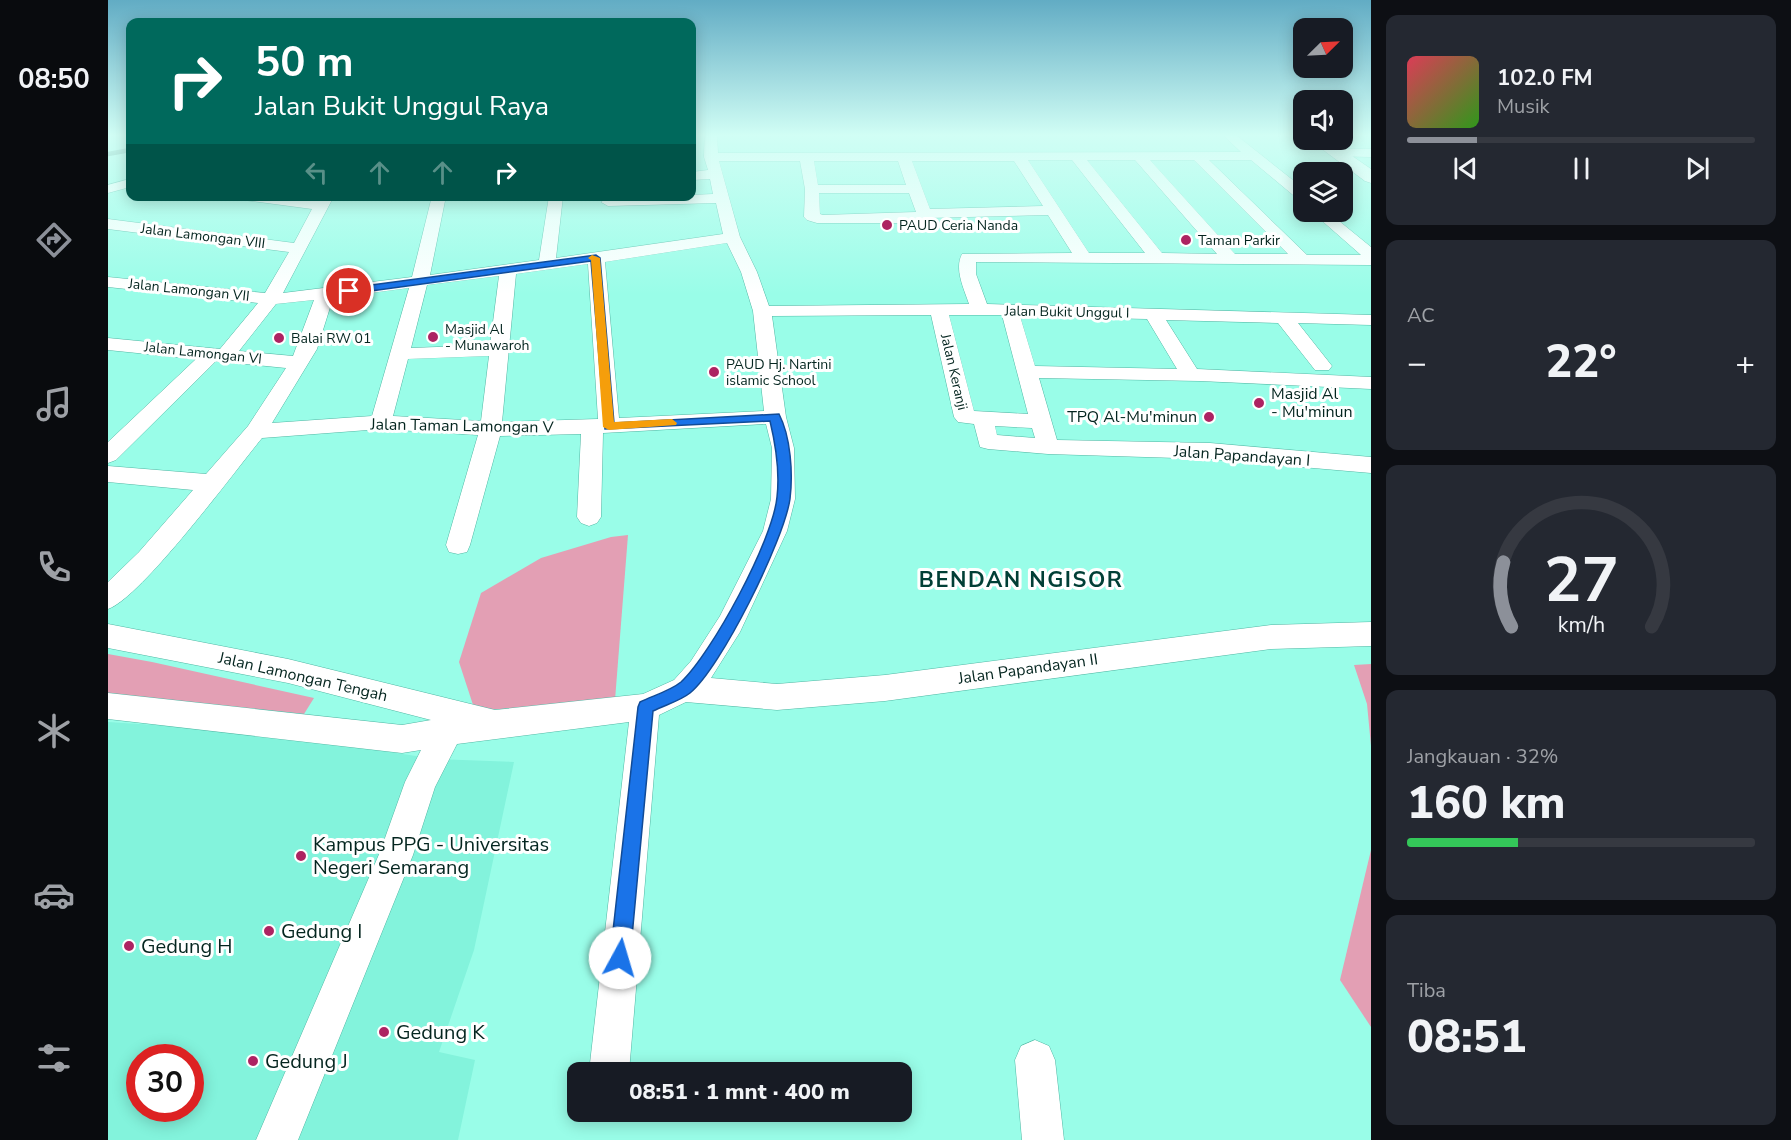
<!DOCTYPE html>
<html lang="id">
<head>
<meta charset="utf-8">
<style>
	body { margin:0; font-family:"Nunito Sans",sans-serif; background:#242831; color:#f1f3f6; height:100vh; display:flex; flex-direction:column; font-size:22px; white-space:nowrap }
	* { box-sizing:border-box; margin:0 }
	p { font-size:20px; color:#9ea1a6 }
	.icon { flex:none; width:33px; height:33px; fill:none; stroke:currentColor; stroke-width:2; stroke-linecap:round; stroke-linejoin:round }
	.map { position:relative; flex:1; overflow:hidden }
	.panel { display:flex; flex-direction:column; gap:15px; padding:15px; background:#0d0f14; width:420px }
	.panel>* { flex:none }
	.hud { position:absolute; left:18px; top:18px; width:570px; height:183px; border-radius:12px; box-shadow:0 3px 15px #0003; background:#00695c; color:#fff; overflow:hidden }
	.needle { width:39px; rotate:66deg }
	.fabs { position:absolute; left:1185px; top:18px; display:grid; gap:12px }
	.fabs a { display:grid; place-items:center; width:60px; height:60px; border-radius:12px; background:#171b24; box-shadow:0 3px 15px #0003; font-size:30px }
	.speed { position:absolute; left:18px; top:1044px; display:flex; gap:12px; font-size:30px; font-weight:700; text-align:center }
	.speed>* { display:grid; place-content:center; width:78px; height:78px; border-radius:50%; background:#171b24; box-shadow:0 3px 15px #0003; line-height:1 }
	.speed .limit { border:9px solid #d22; background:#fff; color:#111 }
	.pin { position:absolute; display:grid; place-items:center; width:51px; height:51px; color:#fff; margin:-26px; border:3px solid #fff; border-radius:50%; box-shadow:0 2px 6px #0007 }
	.me { position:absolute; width:66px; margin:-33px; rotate:6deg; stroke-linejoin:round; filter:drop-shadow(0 0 4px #0008) }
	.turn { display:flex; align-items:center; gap:21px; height:126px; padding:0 30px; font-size:27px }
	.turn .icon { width:78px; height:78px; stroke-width:2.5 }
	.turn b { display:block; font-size:42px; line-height:51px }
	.lanes { display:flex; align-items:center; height:57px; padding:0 30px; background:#0003; justify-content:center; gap:30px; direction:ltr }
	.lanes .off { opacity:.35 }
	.big { font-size:45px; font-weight:800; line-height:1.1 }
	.panel .widget { flex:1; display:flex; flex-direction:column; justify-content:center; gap:9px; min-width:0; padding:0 21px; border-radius:12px; background:#242831 }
	.panel .dial { align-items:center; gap:0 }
	.dial svg { height:156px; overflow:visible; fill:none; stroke:#363941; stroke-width:7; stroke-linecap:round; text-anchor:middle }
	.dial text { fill:#f1f3f6; stroke:none }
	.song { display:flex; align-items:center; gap:18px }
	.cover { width:72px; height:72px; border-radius:9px; background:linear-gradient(135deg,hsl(350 70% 55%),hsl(110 70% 35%)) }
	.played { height:6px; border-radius:3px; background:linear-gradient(90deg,#8c9099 20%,#363941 20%) }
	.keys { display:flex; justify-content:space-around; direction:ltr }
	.heat { display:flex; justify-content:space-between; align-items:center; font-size:33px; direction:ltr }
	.charge { height:9px; border-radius:4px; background:linear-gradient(90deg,#34c759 32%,#363941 0) }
	.trip { position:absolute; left:459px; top:1062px; width:345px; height:60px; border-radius:12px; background:#171b24; box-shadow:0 3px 15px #0003; font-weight:800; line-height:60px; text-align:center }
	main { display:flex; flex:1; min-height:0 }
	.tab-bar { display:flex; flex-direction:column; width:108px; justify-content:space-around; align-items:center; background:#090b0e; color:#9ea1a6 }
	.tab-bar .icon { width:42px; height:42px }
	.tab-bar .current { color:#8c9099 }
	.tab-bar b { font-size:27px; color:#f1f3f6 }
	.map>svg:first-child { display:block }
	.built { fill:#83f3dc; fill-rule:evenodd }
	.green { fill:#e39fb4 }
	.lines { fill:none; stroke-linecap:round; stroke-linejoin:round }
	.stream { stroke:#2a7c6d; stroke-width:4.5 }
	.street-casing { stroke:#51b7a4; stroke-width:1 }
	.secondary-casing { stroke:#51b7a4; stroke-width:1 }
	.street { fill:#fff; fill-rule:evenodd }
	.secondary { fill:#fff; fill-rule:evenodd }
	.route { fill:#1a73e8; stroke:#114b97; stroke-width:1.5 }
	.slow { fill:#f59e0b }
	.poi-dot { fill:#ad2362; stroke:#fff; stroke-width:2 }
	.labels { text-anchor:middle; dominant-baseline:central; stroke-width:6; stroke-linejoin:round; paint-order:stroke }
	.far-poi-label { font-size:14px; fill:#04251f; stroke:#fff; text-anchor:start }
	.far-street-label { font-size:14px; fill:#04251f; stroke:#fff }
	.poi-label { font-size:16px; fill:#04251f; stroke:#fff; text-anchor:start }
	.street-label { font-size:16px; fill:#04251f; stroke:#fff }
	.near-poi-label { font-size:20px; fill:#04251f; stroke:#fff; text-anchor:start }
	.district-label { font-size:22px; font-weight:bold; letter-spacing:1.5px; fill:#013f36; stroke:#fff }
</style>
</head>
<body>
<main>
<nav class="tab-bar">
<b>08:50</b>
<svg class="icon current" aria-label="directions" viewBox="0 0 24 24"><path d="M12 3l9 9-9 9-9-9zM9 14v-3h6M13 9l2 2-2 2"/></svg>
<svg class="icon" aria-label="music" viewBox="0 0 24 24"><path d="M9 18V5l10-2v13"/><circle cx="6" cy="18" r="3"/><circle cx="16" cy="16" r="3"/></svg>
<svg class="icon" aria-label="phone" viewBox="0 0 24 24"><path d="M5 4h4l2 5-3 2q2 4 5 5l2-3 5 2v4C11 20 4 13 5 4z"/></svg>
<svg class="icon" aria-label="climate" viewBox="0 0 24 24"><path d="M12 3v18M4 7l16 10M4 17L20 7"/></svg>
<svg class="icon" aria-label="car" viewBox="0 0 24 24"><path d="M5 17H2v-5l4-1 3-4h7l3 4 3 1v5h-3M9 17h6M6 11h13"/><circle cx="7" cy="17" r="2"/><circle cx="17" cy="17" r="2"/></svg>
<svg class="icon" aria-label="filters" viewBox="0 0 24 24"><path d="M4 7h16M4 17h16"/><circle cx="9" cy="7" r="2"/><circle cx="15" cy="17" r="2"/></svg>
</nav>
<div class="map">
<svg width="1263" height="1140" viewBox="0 0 1263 1140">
	<rect width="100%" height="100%" fill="#99fde8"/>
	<path class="built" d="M0,722L154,732L327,759L406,762L366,950L331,1052L367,1060L350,1140H0ZM32,1058H82V1108H32Z"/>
	<g class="green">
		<path d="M520,535L507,700L367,711L351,662L373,593L433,558L503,537Z"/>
		<path d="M0,654L44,662L206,698L196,714L92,703L0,698Z"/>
		<path d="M1263,664V746L1259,704L1246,665Z"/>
		<path d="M1263,850V1027L1232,980Z"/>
	</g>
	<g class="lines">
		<path class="stream" d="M0,154L22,150"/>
		<defs>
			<g id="street">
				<path d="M597,135H609L610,153L1133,152L1115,135H1128L1196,189V201L1191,200L1143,160H1101L1199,255H1253L1204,212H1220L1263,247V265L868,262V274L879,304L1263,315V325L1190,323L1224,366L1221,370H1207L1170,323L1058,320L1089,369L1263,377V389L1092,381L931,378L949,440L1102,443L1263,457V473L1102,459L940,454L880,449L872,447L866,424L850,422L846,417L823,315L664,316L678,417L686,448L687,499L679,531L632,632L603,678L669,684L777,675L1163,625L1263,622V646L1163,649L777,701L669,710L578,702L551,715L521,1072H481L521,722L349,744L327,787L305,855L190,1140H148L272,852L297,782L313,750L294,753L0,719V693L294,725L323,720L180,683L0,648V624L180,659L387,710L535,694L566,680L583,661L612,616L655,531L663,499L664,448L658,424L495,433L493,517L489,523L481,526L473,523L469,517L473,434L392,436L362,545L359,552L350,554L341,552L338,545L370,435L273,429L154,438C127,471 33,598 0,609V582L31,552L85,490L0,482V466L98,474L140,426L178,368L108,361L8,460L0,463V442L88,359L0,350V338L112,349L150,303L0,287V277L157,293L181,252L0,229V219L186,243L204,209L136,200L129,196H174L209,201L211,196H226L175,293L304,277L324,196H338L322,275L431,260L441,196H455L448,258L615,234L608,203L500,206L493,202L500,198L584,196V195L605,194L602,179L584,180V172L600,170L596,157ZM920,160H964L1037,253H981ZM979,160H1027L1109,254L1054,253ZM1042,160H1086L1180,254H1127ZM611,161H692L697,189L696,217L699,220L709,223H808L819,218L940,215L964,253L854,254C846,269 856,289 861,304L661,306L649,272L632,237ZM706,161H790L798,185H710ZM804,161H906L935,206L822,209ZM711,193H801L808,212L715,215L712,214ZM619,243L633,272L645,311L656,411L511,418L497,262ZM480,264L490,419L394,422L408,274ZM391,276L382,345L303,348L319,285ZM301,288L264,416L164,423L209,349L225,298ZM206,300L185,356L131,351L168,304ZM841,315H894L920,414L866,411ZM912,316L1039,319L1069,369L927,366ZM381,356L373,421L285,416L300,359ZM887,426L924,428L927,438L889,435Z"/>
				<path d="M1229,149H1263V157L1224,156L1222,153L1224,150Z"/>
				<path d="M22,179V187L0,193V185Z"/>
				<path d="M927,1040L941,1046L947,1060L956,1140H914L907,1060L913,1046Z"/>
			</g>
			<path id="secondary" d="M1202,140H1221L1263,169V183L1257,181Z"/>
		</defs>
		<use href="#street" class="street-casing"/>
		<use href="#secondary" class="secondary-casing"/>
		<use href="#street" class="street"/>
		<use href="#secondary" class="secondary"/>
	</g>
	<linearGradient id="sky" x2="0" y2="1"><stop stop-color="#62acc4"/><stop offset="0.46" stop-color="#d1fef5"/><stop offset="1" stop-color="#d1fef5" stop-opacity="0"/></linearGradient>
	<rect width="1263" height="294" fill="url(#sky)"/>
	<path class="route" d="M488,255L492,258L506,423L671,414C683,437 685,474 682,499C676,540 613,668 582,693C572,701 557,705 545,711L522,958L519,965L512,968L505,965L502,958L530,707L532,702C544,696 562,691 573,682C604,653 665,540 669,497C672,471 668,446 662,421L497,429L483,261L241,294L236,291L241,288Z"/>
	<path class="slow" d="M484,255L492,258L506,422L564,419L569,423L568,425L501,430L495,427L483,260L480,258Z"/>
	<g class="poi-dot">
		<circle cx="779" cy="225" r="6"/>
		<circle cx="1078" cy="240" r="6"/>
		<circle cx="325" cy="337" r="6"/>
		<circle cx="171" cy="338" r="6"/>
		<circle cx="606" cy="372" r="6"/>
		<circle cx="1151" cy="403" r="6"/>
		<circle cx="1101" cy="417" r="6"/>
		<circle cx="193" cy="856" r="6"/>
		<circle cx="161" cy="931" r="6"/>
		<circle cx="21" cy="946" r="6"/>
		<circle cx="276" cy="1032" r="6"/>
		<circle cx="145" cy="1061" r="6"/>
	</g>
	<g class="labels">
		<g class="far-poi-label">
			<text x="791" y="225">PAUD Ceria Nanda</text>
			<text x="1090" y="240">Taman Parkir</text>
			<text x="337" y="329">Masjid Al<tspan x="337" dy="16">- Munawaroh</tspan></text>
			<text x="183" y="338">Balai RW 01</text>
			<text x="618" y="364">PAUD Hj. Nartini<tspan x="618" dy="16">islamic School</tspan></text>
		</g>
		<g class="far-street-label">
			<text transform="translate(95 236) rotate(7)">Jalan Lamongan VIII</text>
			<text transform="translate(81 290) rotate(6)">Jalan Lamongan VII</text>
			<text transform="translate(959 312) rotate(1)">Jalan Bukit Unggul I</text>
			<text transform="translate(95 353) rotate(6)">Jalan Lamongan VI</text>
			<text transform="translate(846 372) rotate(77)">Jalan Keranji</text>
		</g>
		<g class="poi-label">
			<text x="1163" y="394">Masjid Al<tspan x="1163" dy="18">- Mu'minun</tspan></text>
			<text x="1089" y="417" text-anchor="end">TPQ Al-Mu'minun</text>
		</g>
		<g class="street-label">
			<text transform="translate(354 426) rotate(1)">Jalan Taman Lamongan V</text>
			<text transform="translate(1134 456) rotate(4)">Jalan Papandayan I</text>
			<text transform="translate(920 669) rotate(-8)">Jalan Papandayan II</text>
			<text transform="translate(195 677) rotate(13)">Jalan Lamongan Tengah</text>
		</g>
		<g class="near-poi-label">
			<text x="205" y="844">Kampus PPG - Universitas<tspan x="205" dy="23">Negeri Semarang</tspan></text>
			<text x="173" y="931">Gedung I</text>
			<text x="33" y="946">Gedung H</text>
			<text x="288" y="1032">Gedung K</text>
			<text x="157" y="1061">Gedung J</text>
		</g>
		<g class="district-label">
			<text x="913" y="580">BENDAN NGISOR</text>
		</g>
	</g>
</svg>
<div class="fabs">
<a><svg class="needle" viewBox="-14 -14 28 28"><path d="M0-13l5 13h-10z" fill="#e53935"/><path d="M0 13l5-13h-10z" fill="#9ea1a6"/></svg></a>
<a><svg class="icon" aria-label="sound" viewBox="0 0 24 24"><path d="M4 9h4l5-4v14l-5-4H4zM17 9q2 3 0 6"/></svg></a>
<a><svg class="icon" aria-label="layers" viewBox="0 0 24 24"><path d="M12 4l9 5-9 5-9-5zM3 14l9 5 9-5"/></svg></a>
</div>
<div class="speed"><div class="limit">30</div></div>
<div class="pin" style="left:241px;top:291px;background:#d93025"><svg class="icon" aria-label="arrive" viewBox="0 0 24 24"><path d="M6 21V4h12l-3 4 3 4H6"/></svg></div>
<svg class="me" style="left:512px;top:958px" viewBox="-20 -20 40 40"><circle r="19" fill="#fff"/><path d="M0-13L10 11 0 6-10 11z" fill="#1a73e8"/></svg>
<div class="trip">08:51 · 1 mnt · 400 m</div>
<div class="hud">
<div class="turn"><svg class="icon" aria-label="right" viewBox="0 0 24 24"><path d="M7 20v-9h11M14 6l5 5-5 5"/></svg><div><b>50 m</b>Jalan Bukit Unggul Raya</div></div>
<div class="lanes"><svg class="icon off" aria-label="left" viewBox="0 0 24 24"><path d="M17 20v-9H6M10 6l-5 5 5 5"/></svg><svg class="icon off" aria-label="ahead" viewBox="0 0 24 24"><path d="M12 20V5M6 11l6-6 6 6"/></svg><svg class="icon off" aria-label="ahead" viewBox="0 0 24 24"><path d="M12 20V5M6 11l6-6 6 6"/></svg><svg class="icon" aria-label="right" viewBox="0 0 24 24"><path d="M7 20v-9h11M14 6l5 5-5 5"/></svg></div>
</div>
</div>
<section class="panel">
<div class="widget">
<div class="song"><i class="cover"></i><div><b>102.0 FM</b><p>Musik</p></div></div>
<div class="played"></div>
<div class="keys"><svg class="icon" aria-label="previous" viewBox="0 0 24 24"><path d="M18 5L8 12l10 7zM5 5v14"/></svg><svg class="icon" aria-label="pause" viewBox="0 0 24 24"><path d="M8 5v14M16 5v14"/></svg><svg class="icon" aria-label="next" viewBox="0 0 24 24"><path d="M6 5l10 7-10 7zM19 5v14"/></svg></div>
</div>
<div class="widget"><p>AC</p>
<div class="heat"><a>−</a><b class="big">22°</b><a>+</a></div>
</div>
<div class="widget dial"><svg viewBox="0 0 100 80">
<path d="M14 69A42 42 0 1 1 86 69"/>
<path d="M14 69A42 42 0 0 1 10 36" stroke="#8c9099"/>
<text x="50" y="56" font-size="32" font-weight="700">27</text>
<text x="50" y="72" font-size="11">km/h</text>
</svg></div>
<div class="widget"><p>Jangkauan · 32%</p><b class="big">160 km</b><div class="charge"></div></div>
<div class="widget"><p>Tiba</p><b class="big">08:51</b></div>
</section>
</main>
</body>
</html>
